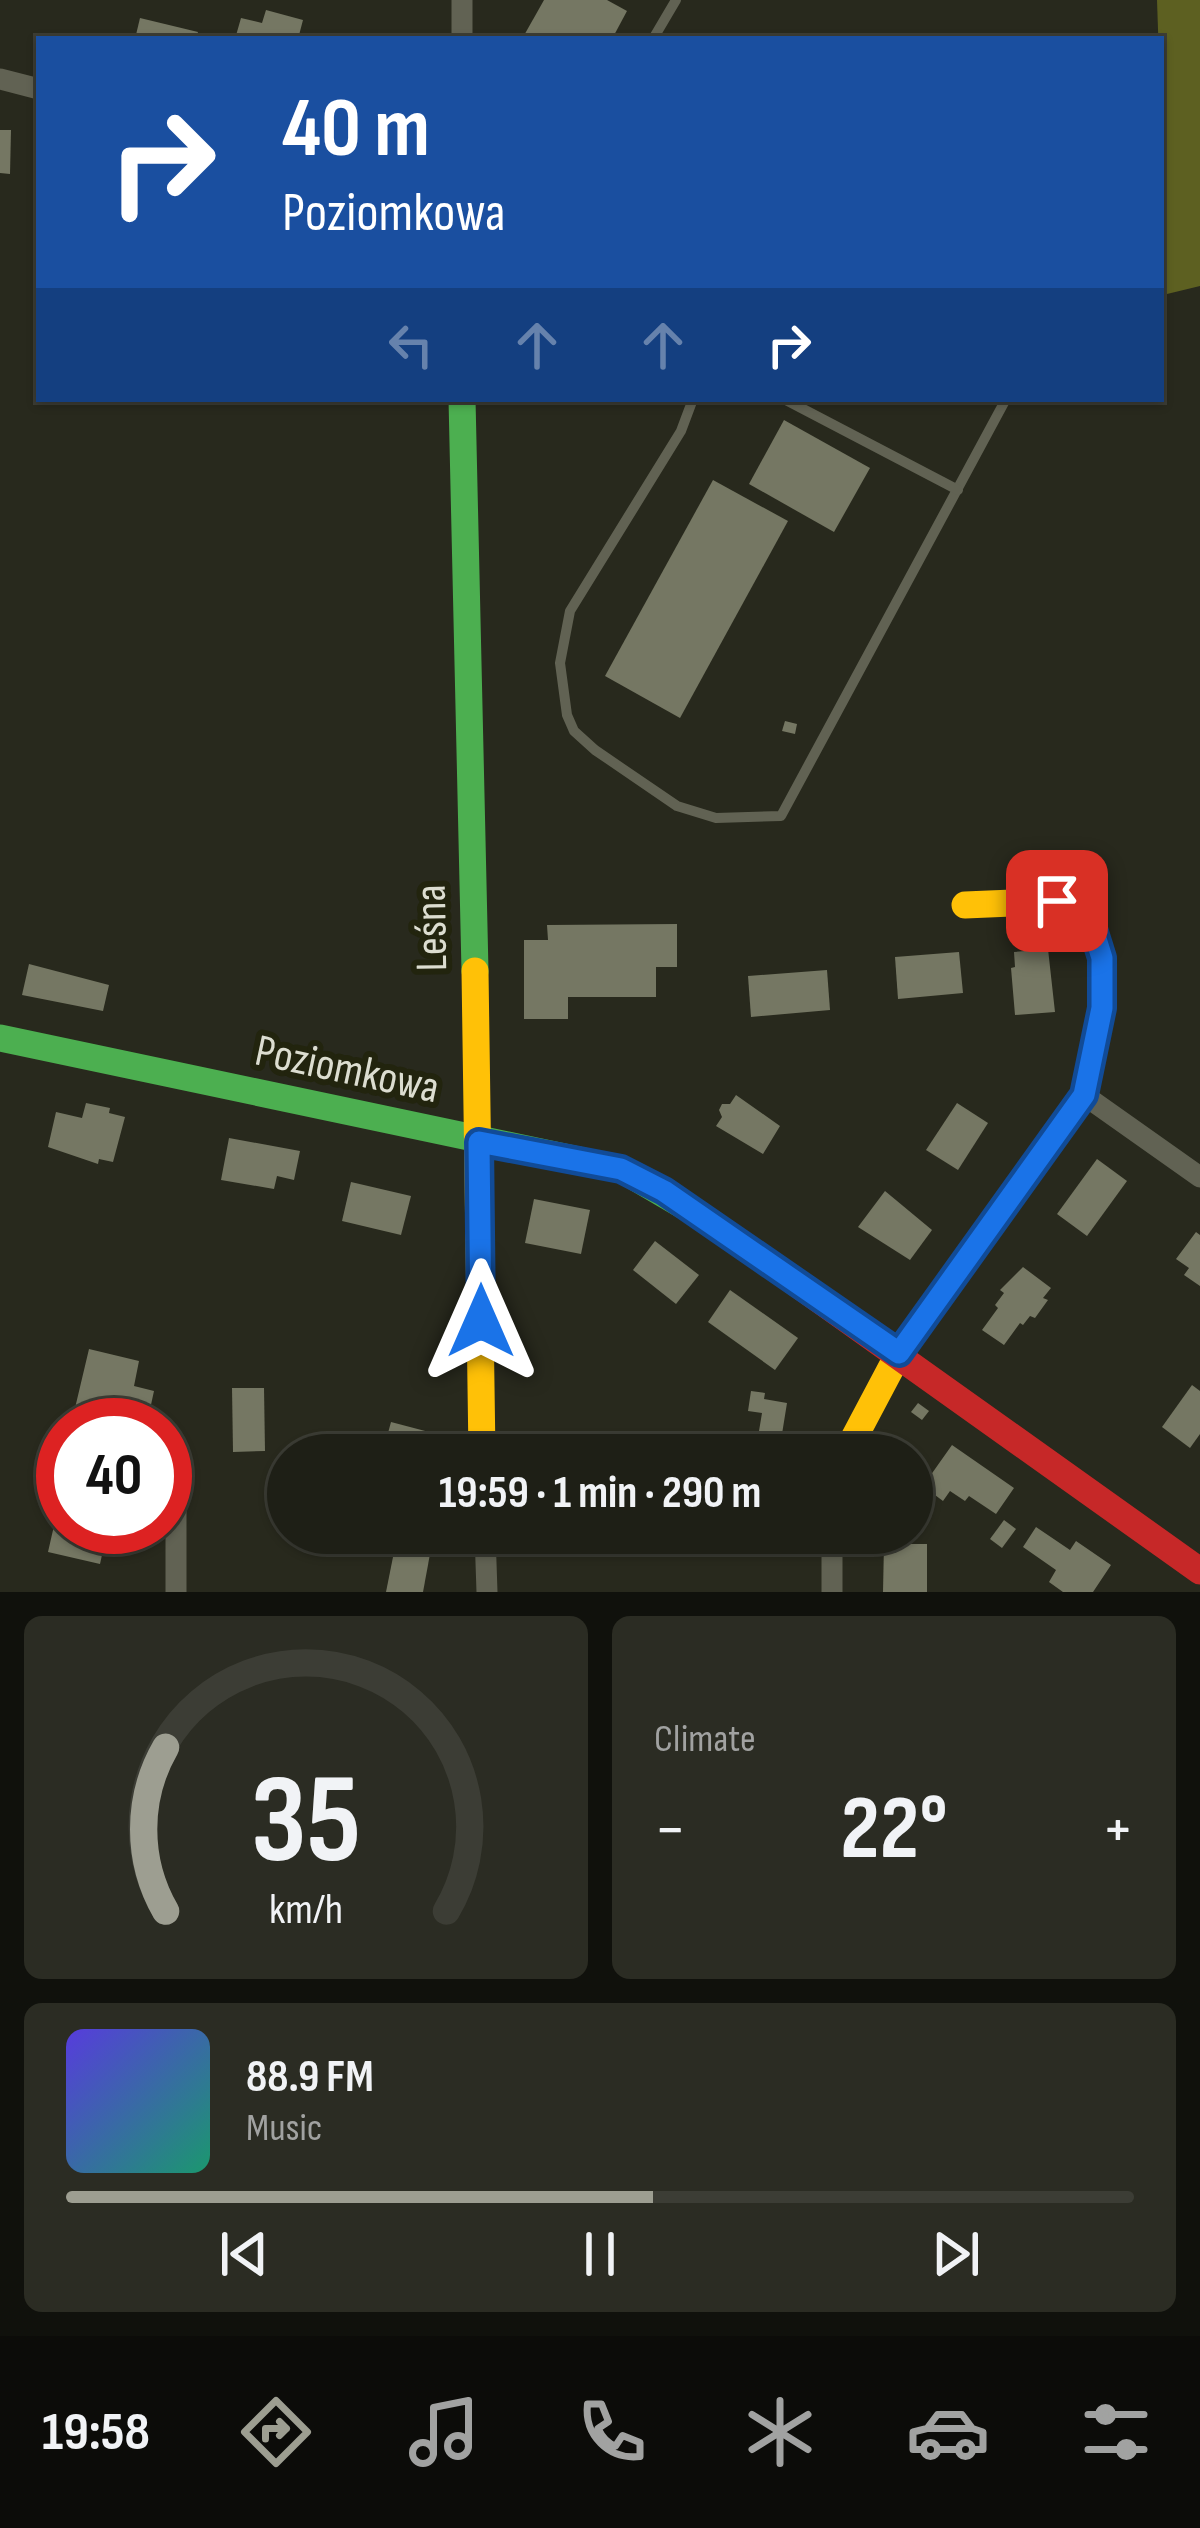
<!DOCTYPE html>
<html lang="en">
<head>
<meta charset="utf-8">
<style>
	body { margin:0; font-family:"Sofia Sans Condensed",sans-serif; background:#2b2c23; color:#f1f3f6; height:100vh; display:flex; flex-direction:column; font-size:45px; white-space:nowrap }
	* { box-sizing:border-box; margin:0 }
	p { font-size:39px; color:#a1a2a1 }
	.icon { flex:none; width:66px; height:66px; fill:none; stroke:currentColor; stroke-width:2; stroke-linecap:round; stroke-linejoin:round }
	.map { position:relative; height:1592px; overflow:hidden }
	.details { display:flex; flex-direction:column; gap:24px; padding:24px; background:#10110c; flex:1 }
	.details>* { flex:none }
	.top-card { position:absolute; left:36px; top:36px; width:1128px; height:366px; border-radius:0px; box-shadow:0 3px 9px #0004,0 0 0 3px #3c3d35; background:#1a4fa0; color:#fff; overflow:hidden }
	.speed { position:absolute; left:36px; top:1398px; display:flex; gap:24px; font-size:60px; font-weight:700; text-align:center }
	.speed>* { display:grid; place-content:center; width:156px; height:156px; border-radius:50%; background:#1e1f16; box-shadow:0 3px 9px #0004,0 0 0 3px #3c3d35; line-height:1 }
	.speed .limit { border:18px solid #d22; background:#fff; color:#111 }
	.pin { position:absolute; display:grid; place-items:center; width:102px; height:102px; color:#fff; margin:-51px; border-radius:24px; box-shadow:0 6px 18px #0006 }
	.me { position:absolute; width:132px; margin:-66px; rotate:0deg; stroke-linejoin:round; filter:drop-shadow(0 0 9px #0008) }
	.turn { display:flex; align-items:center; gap:42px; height:252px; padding:0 48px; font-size:54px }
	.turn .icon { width:156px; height:156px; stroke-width:2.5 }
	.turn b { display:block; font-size:84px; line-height:102px }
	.lanes { display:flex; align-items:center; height:114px; padding:0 48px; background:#0003; justify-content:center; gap:60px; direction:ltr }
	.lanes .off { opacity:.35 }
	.big { font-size:90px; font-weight:700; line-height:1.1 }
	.details .widget { flex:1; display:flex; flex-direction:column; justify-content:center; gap:18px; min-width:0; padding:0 42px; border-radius:18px; background:#2b2c23 }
	.details .dial { align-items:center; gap:0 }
	.dial svg { height:312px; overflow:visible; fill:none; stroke:#3c3d35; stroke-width:7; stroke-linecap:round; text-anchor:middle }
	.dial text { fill:#f1f3f6; stroke:none }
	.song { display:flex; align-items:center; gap:36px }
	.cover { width:144px; height:144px; border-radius:18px; background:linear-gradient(135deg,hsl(250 70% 55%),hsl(160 70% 35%)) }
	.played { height:12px; border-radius:6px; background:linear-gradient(90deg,#9d9e91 55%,#3c3d35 55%) }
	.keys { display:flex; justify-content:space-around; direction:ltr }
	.heat { display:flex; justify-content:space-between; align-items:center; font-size:66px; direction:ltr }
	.details .tiles { flex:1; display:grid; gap:24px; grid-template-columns:1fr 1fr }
	.widget:last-child { grid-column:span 2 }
	.trip { position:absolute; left:267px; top:1434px; width:666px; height:120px; border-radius:60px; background:#1e1f16; box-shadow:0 3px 9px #0004,0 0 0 3px #3c3d35; font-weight:700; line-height:120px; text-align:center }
	.dock { display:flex; height:192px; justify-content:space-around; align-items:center; background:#0c0c09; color:#a1a2a1 }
	.dock .icon { width:84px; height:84px }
	.dock .current { color:#9d9e91 }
	.dock b { font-size:54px; color:#f1f3f6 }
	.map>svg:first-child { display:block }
	.forest { fill:#5d6021 }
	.building { fill:#757763 }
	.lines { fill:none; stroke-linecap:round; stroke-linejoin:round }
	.lane { stroke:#616253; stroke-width:10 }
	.street { stroke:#616253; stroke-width:21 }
	.fast { stroke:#4caf50; stroke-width:27 }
	.slow { stroke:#ffc107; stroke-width:27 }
	.jam { stroke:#c62828; stroke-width:27 }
	.route-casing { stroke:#114b97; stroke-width:30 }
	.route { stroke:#1a73e8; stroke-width:21 }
	.labels { text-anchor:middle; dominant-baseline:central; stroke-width:12; stroke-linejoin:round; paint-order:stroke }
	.street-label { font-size:45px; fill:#dcddd0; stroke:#22240e }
</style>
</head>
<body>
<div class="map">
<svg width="1200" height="1592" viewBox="0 0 1200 1592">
	<rect width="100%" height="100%" fill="#28291d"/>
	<path class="forest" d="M1157,0H1200V286L1167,294Z"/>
	<g class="building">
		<path d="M544,0H607L627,11L612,39H522Z"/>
		<path d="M266,10L303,20L298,39H235L241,18L262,23Z"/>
		<path d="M140,18L198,32L196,39H135Z"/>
		<path d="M0,130H11L10,174L0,173Z"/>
		<path d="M784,420L870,468L834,532L749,484Z"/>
		<path d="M713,480L788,521L680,718L605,676Z"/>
		<path d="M785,721L797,724L795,734L782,731Z"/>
		<path d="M677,924V967H656V997H568V1019H524V940H548L547,925Z"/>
		<path d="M1048,949L1055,1012L1015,1015L1011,968L1015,967L1014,952Z"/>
		<path d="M959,952L963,993L898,999L895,957Z"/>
		<path d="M29,964L109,985L103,1011L22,995Z"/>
		<path d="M827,970L830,1010L751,1017L748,976Z"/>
		<path d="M736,1095L780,1126L763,1154L716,1126L722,1117L719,1110L722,1104H730Z"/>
		<path d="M86,1103L110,1108L109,1113L125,1117L113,1162L99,1159L98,1164L48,1147L56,1112L82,1118Z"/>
		<path d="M957,1103L988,1123L958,1170L926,1150Z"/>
		<path d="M229,1138L300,1151L294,1180L277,1176L274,1189L221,1180Z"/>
		<path d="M1097,1159L1127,1181L1087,1236L1057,1214Z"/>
		<path d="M351,1182L411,1196L401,1235L342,1221Z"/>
		<path d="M885,1191L932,1230L910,1260L858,1227Z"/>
		<path d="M534,1199L590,1210L581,1254L525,1243Z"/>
		<path d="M1196,1232L1200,1235V1286L1184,1275L1189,1268L1176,1259Z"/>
		<path d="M655,1241L699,1275L676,1304L633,1270Z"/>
		<path d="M1023,1267L1051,1288L1043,1298L1048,1300L1035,1318L1030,1316L1023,1325L1020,1323L1004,1345L982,1330L998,1308L995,1305L1004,1293L1000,1290Z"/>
		<path d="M730,1290L798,1338L775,1370L708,1322Z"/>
		<path d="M89,1349L139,1361L134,1386L154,1391L147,1423L125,1417L123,1425H71Z"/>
		<path d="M1192,1385L1200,1391V1434L1190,1448L1162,1427Z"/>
		<path d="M232,1388H264L265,1451L233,1452Z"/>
		<path d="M751,1391L765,1393L764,1399L787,1403L782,1434L794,1436L791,1455H755L762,1413L748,1411Z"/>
		<path d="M918,1403L929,1411L922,1420L911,1412Z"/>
		<path d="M391,1422L429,1432L423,1455H382Z"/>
		<path d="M952,1445L1014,1488L996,1514L969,1496L965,1501L950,1491L943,1501L923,1486Z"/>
		<path d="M61,1495L63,1527H130L127,1542L106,1537L100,1564L48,1552Z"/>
		<path d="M1004,1520L1016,1529L1002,1548L990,1539Z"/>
		<path d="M1036,1527L1070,1550L1076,1541L1111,1565L1093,1592H1063L1049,1582L1056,1570L1023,1547Z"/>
		<path d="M884,1544H927V1592H883Z"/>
		<path d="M395,1547L430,1554L423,1592H386Z"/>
	</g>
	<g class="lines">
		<g class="lane">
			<path d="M653,39L676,0"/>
			<path d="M693,399L681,431L570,611L560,663L567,715L574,731L595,750L677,806L716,818L781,816L1006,399"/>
			<path d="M784,399L958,490"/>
		</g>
		<g class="street">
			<path d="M462,39V0"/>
			<path d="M0,79L39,89"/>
			<path d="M1084,1095L1200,1177"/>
			<path d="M176,1477V1592"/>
			<path d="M485,1533L487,1592"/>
			<path d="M832,1592V1533"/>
		</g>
		<g class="fast">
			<path d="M462,399L475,971"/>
			<path d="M0,1038L621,1169L703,1217"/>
		</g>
		<g class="slow">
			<path d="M475,971L482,1455"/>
			<path d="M845,1455L899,1353L1084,1095L1102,1008V958L1093,929L1080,906L1057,901L965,905"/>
		</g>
		<path class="jam" d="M703,1217L1200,1571"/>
	</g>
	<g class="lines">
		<defs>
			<path id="route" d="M481,1321L479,1142L621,1169L664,1191L899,1353L1084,1095L1102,1008V958L1093,929L1080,906L1057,901"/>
		</defs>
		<use href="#route" class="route-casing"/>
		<use href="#route" class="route"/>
	</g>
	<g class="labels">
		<g class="street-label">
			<text transform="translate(432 928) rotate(-91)">Leśna</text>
			<text transform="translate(347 1070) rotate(12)">Poziomkowa</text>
		</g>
	</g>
</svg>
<div class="speed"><div class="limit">40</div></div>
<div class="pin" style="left:1057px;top:901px;background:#d93025"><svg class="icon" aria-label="arrive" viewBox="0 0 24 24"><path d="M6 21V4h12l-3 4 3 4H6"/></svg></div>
<svg class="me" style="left:481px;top:1321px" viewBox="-20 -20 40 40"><path d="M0-17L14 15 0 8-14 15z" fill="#1a73e8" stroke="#fff" stroke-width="4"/></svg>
<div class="trip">19:59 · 1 min · 290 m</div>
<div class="top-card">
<div class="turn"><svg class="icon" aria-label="right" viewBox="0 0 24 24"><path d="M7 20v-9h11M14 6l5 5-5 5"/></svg><div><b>40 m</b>Poziomkowa</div></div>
<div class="lanes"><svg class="icon off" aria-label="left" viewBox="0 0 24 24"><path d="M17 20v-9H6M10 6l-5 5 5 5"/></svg><svg class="icon off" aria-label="ahead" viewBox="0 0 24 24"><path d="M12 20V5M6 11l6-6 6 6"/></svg><svg class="icon off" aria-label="ahead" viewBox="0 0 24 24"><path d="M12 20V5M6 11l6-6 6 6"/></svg><svg class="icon" aria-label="right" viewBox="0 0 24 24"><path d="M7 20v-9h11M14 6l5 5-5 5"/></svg></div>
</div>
</div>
<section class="details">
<div class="tiles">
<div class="widget dial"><svg viewBox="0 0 100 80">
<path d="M14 69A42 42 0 1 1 86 69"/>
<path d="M14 69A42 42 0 0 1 14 27" stroke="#9d9e91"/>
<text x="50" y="56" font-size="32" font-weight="700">35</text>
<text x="50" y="72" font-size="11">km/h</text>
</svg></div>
<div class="widget"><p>Climate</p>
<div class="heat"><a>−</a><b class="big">22°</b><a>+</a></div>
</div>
<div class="widget">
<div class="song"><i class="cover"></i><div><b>88.9 FM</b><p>Music</p></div></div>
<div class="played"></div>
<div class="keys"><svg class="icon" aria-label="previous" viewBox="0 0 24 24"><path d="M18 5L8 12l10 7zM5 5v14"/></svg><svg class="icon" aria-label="pause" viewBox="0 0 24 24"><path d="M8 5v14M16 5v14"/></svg><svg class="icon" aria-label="next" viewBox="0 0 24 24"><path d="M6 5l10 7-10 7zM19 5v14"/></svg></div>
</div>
</div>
</section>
<nav class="dock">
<b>19:58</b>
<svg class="icon current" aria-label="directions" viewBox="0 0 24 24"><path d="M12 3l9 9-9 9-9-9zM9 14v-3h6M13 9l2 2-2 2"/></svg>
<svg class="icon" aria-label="music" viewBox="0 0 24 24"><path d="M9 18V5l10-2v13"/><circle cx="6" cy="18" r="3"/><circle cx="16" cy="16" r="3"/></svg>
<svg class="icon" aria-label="phone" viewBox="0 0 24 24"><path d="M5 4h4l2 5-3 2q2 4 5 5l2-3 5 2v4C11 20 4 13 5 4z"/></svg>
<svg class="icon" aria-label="climate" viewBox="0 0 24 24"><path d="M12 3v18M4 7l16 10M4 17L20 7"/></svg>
<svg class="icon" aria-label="car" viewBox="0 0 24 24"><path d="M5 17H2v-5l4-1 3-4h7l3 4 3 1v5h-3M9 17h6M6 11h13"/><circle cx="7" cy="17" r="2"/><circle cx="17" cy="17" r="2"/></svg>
<svg class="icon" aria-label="filters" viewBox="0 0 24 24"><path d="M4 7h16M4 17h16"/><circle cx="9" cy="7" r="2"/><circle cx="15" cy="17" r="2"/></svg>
</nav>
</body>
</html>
